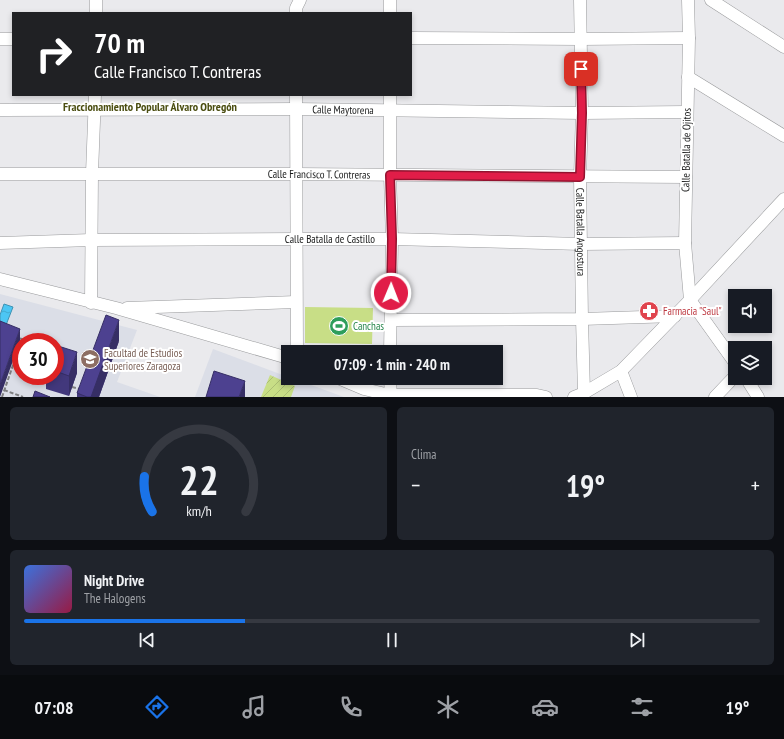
<!DOCTYPE html>
<html lang="es">
<head>
<meta charset="utf-8">
<style>
	body { margin:0; font-family:"PT Sans Narrow",sans-serif; background:#20242c; color:#f1f3f6; height:100vh; display:flex; flex-direction:column; font-size:15px; white-space:nowrap }
	* { box-sizing:border-box; margin:0 }
	p { font-size:13px; color:#9ea1a6 }
	.icon { flex:none; width:22px; height:22px; fill:none; stroke:currentColor; stroke-width:2; stroke-linecap:round; stroke-linejoin:round }
	.map { position:relative; height:397px; overflow:hidden }
	.details { display:flex; flex-direction:column; gap:10px; padding:10px; background:#0d0f14; flex:1 }
	.details>* { flex:none }
	.top-card { position:absolute; left:12px; top:12px; width:400px; height:84px; border-radius:0px; box-shadow:0 2px 6px #0003; background:#202124; color:#fff; overflow:hidden }
	.controls { position:absolute; left:728px; top:289px; display:grid; gap:8px }
	.controls a { display:grid; place-items:center; width:44px; height:44px; border-radius:0px; background:#171b24; box-shadow:0 2px 6px #0003; font-size:20px }
	.speed { position:absolute; left:12px; top:333px; display:flex; gap:8px; font-size:20px; font-weight:700; text-align:center }
	.speed>* { display:grid; place-content:center; width:52px; height:52px; border-radius:50%; background:#171b24; box-shadow:0 2px 6px #0003; line-height:1 }
	.speed .limit { border:6px solid #d22; background:#fff; color:#111 }
	.pin { position:absolute; display:grid; place-items:center; width:34px; height:34px; color:#fff; margin:-17px; border-radius:8px; box-shadow:0 2px 6px #0006 }
	.me { position:absolute; width:44px; margin:-22px; rotate:1deg; stroke-linejoin:round; filter:drop-shadow(0 0 3px #0008) }
	.turn { display:flex; align-items:center; gap:14px; height:84px; padding:0 16px; font-size:18px }
	.turn .icon { width:52px; height:52px; stroke-width:2.5 }
	.turn b { display:block; font-size:28px; line-height:34px }
	.big { font-size:30px; font-weight:700; line-height:1.1 }
	.details .widget { flex:1; display:flex; flex-direction:column; justify-content:center; gap:6px; min-width:0; padding:0 14px; border-radius:6px; background:#20242c }
	.details .dial { align-items:center; gap:0 }
	.dial svg { height:104px; overflow:visible; fill:none; stroke:#363941; stroke-width:7; stroke-linecap:round; text-anchor:middle }
	.dial text { fill:#f1f3f6; stroke:none }
	.song { display:flex; align-items:center; gap:12px }
	.cover { width:48px; height:48px; border-radius:6px; background:linear-gradient(135deg,hsl(220 70% 55%),hsl(340 70% 35%)) }
	.played { height:4px; border-radius:2px; background:linear-gradient(90deg,#1a73e8 30%,#363941 30%) }
	.keys { display:flex; justify-content:space-around; direction:ltr }
	.heat { display:flex; justify-content:space-between; align-items:center; font-size:22px; direction:ltr }
	.details .tiles { flex:1; display:grid; gap:10px; grid-template-columns:1fr 1fr }
	.widget:last-child { grid-column:span 2 }
	.trip { position:absolute; left:281px; top:345px; width:222px; height:40px; border-radius:0px; background:#171b24; box-shadow:0 2px 6px #0003; font-weight:700; line-height:40px; text-align:center }
	.tab-bar { display:flex; height:64px; justify-content:space-around; align-items:center; background:#090b0e; color:#9ea1a6 }
	.tab-bar .icon { width:28px; height:28px }
	.tab-bar .active { color:#1a73e8 }
	.tab-bar b { font-size:18px; color:#f1f3f6 }
	.map>svg:first-child { display:block }
	.built { fill:#dbdee7; fill-rule:evenodd }
	.garden { fill:url(#garden-furrows) }
	.pitch { fill:#c8de86 }
	.water { fill:url(#water-ripples); stroke:#3d92b3 }
	.lines { fill:none; stroke-linecap:round; stroke-linejoin:round }
	.minor-casing { stroke:#999a9c; stroke-width:13 }
	.path { stroke:#7f7f81; stroke-width:2; stroke-dasharray:4 2; stroke-linecap:butt }
	.minor { stroke:#fff; stroke-width:12 }
	.wall { fill:#42387c }
	.shaded-wall { fill:#362e65 }
	.building { fill:#4d4190; stroke:#362e65 }
	.route-casing { stroke:#92132f; stroke-width:10 }
	.route { stroke:#e11d48; stroke-width:7 }
	.labels { text-anchor:middle; dominant-baseline:central; stroke-width:4; stroke-linejoin:round; paint-order:stroke }
	.street-label { font-size:11px; fill:#191a1a; stroke:#fff }
	.health-label { font-size:11px; fill:#be3a42; stroke:#fff; text-anchor:start }
	.leisure-label { font-size:11px; fill:#27864d; stroke:#fff; text-anchor:start }
	.education-label { font-size:11px; fill:#785e54; stroke:#fff; text-anchor:start }
	.neighbourhood-label { font-size:12px; font-weight:bold; fill:#4b4e11; stroke:#fff }
</style>
</head>
<body>
<div class="map">
<svg width="784" height="397" viewBox="0 0 784 397">
	<defs>
		<pattern id="garden-furrows" width="10" height="10" patternUnits="userSpaceOnUse"><rect width="10" height="10" fill="#c8de86"/><path d="M-1 1l2-2M0 10L10 0M9 11l2-2" fill="none" stroke="#abbe73"/></pattern>
		<pattern id="water-ripples" width="26" height="14" patternUnits="userSpaceOnUse"><rect width="26" height="14" fill="#4cc6f4"/><path d="M2 4q2-2 4 0t4 0M15 11q2-2 4 0t4 0" fill="none" stroke="#42aad1"/></pattern>
	</defs>
	<rect width="100%" height="100%" fill="#eaeaed"/>
	<g class="built">
		<path d="M0,294L137,330L117,382L160,397H0ZM21,342H55V376H21Z"/>
		<path d="M213,349L288,377V378H292L344,397H195Z"/>
	</g>
	<path class="garden" d="M270,375L295,386L291,397H261Z"/>
	<path class="pitch" d="M305,307L373,308L372,344L305,343Z"/>
	<path class="water" d="M4,304L13,307L6,325L0,322V315Z"/>
	<g class="lines">
		<defs>
			<g id="minor">
				<path id="s1" d="M580,0L582,113L580,177L582,319L584,393"/>
				<path d="M688,0L689,38L685,243L690,300L735,363"/>
				<path d="M711,0L784,47"/>
				<path d="M96,13V0"/>
				<path d="M296,13V8L300,0"/>
				<path d="M390,13V0"/>
				<path d="M411,38L580,39L689,38"/>
				<path d="M0,39H13"/>
				<path d="M688,77L784,136"/>
				<path d="M296,95L297,352"/>
				<path d="M390,95V175L392,239L390,352"/>
				<path id="s2" d="M0,110L296,109L582,113L686,112"/>
				<path id="s3" d="M0,174H296L686,177"/>
				<path id="s4" d="M0,243L91,240L297,239H392L581,244L685,243"/>
				<path d="M0,279L116,308L288,358"/>
				<path d="M91,303L92,173L95,95"/>
				<path d="M127,308L296,302"/>
				<path d="M391,320L582,319L675,316"/>
				<path d="M621,371L631,397"/>
				<path d="M338,378L364,389L390,395H537L546,397"/>
				<path d="M390,378L391,397"/>
				<path d="M746,378L758,397"/>
				<path d="M574,397L584,393L621,371L690,300L784,199"/>
				<path d="M715,397L735,376"/>
			</g>
		</defs>
		<use href="#minor" class="minor-casing"/>
		<g class="path">
			<path d="M72,387L80,389"/>
			<path d="M4,390L23,397"/>
			<path d="M2,397L22,339L18,338"/>
		</g>
		<use href="#minor" class="minor"/>
	</g>
	<g class="wall">
		<path d="M119,341L99,397H77V393Z"/>
		<path d="M55,345L77,373L69,396L46,389V376H55Z"/>
	</g>
	<g class="shaded-wall">
		<path d="M119,320V341L99,397H91Z"/>
		<path d="M20,329V341L0,397V385Z"/>
		<path d="M77,352V373L69,396V376Z"/>
		<path d="M245,381V397H239Z"/>
	</g>
	<g class="building">
		<path d="M106,315L119,320L91,397H87L77,393Z"/>
		<path d="M0,321L20,329L0,385Z"/>
		<path d="M55,345L77,352L69,376L55,371Z"/>
		<path d="M214,371L245,381L239,397H206Z"/>
		<path d="M35,391L50,397H33Z"/>
	</g>
	<g class="lines">
		<defs>
			<path id="route" d="M391,293L392,239L390,175L580,177L582,113L581,69"/>
		</defs>
		<use href="#route" class="route-casing"/>
		<use href="#route" class="route"/>
	</g>
	<defs>
		<symbol id="pharmacy-disc" viewBox="-11 -11 22 22"><circle r="9.5" fill="#e0444e" stroke="#fff"/><path d="M-2-6h4v4h4v4h-4v4h-4v-4h-4v-4h4Z" fill="#fff"/></symbol>
		<symbol id="stadium-disc" viewBox="-11 -11 22 22"><circle r="9.5" fill="#2e9e5b" stroke="#fff"/><path d="M0-5a6.5 5 0 1 0 0 10a6.5 5 0 1 0 0-10ZM-3.5-1.8h7v3.6h-7Z" fill="#fff"/></symbol>
		<symbol id="university-disc" viewBox="-11 -11 22 22"><circle r="9.5" fill="#8d6e63" stroke="#fff"/><path d="M0-5L7-2L0 1L-7-2ZM-4 1L0 2.5L4 1V4Q0 6-4 4Z" fill="#fff"/></symbol>
	</defs>
	<g fill-rule="evenodd">
		<use href="#pharmacy-disc" x="638" y="300" width="22" height="22"/>
		<use href="#stadium-disc" x="328" y="315" width="22" height="22"/>
		<use href="#university-disc" x="79" y="348" width="22" height="22"/>
	</g>
	<g class="labels">
		<g class="street-label">
			<text stroke="none"><textPath href="#s2" startOffset="343">Calle Maytorena</textPath></text>
			<text transform="translate(686 150) rotate(-89)">Calle Batalla de Ojitos</text>
			<text stroke="none"><textPath href="#s3" startOffset="319">Calle Francisco T. Contreras</textPath></text>
			<text stroke="none"><textPath href="#s1" startOffset="232">Calle Batalla Angostura</textPath></text>
			<text stroke="none"><textPath href="#s4" startOffset="330">Calle Batalla de Castillo</textPath></text>
		</g>
		<g class="health-label">
			<text x="663" y="311">Farmacia "Saul"</text>
		</g>
		<g class="leisure-label">
			<text x="353" y="326">Canchas</text>
		</g>
		<g class="education-label">
			<text x="104" y="353">Facultad de Estudios<tspan x="104" dy="13">Superiores Zaragoza</tspan></text>
		</g>
		<g class="neighbourhood-label">
			<text x="150" y="106">Fraccionamiento Popular Álvaro Obregón</text>
		</g>
	</g>
</svg>
<div class="controls">
<a><svg class="icon" aria-label="sound" viewBox="0 0 24 24"><path d="M4 9h4l5-4v14l-5-4H4zM17 9q2 3 0 6"/></svg></a>
<a><svg class="icon" aria-label="layers" viewBox="0 0 24 24"><path d="M12 4l9 5-9 5-9-5zM3 14l9 5 9-5"/></svg></a>
</div>
<div class="speed"><div class="limit">30</div></div>
<div class="pin" style="left:581px;top:69px;background:#d93025"><svg class="icon" aria-label="arrive" viewBox="0 0 24 24"><path d="M6 21V4h12l-3 4 3 4H6"/></svg></div>
<svg class="me" style="left:391px;top:293px" viewBox="-20 -20 40 40"><circle r="17" fill="#e11d48" stroke="#fff" stroke-width="3"/><path d="M0-11L8 9 0 5-8 9z" fill="#fff"/></svg>
<div class="trip">07:09 · 1 min · 240 m</div>
<div class="top-card">
<div class="turn"><svg class="icon" aria-label="right" viewBox="0 0 24 24"><path d="M7 20v-9h11M14 6l5 5-5 5"/></svg><div><b>70 m</b>Calle Francisco T. Contreras</div></div>
</div>
</div>
<section class="details">
<div class="tiles">
<div class="widget dial"><svg viewBox="0 0 100 80">
<path d="M14 69A42 42 0 1 1 86 69"/>
<path d="M14 69A42 42 0 0 1 8 42" stroke="#1a73e8"/>
<text x="50" y="56" font-size="32" font-weight="700">22</text>
<text x="50" y="72" font-size="11">km/h</text>
</svg></div>
<div class="widget"><p>Clima</p>
<div class="heat"><a>−</a><b class="big">19°</b><a>+</a></div>
</div>
<div class="widget">
<div class="song"><i class="cover"></i><div><b>Night Drive</b><p>The Halogens</p></div></div>
<div class="played"></div>
<div class="keys"><svg class="icon" aria-label="previous" viewBox="0 0 24 24"><path d="M18 5L8 12l10 7zM5 5v14"/></svg><svg class="icon" aria-label="pause" viewBox="0 0 24 24"><path d="M8 5v14M16 5v14"/></svg><svg class="icon" aria-label="next" viewBox="0 0 24 24"><path d="M6 5l10 7-10 7zM19 5v14"/></svg></div>
</div>
</div>
</section>
<nav class="tab-bar">
<b>07:08</b>
<svg class="icon active" aria-label="directions" viewBox="0 0 24 24"><path d="M12 3l9 9-9 9-9-9zM9 14v-3h6M13 9l2 2-2 2"/></svg>
<svg class="icon" aria-label="music" viewBox="0 0 24 24"><path d="M9 18V5l10-2v13"/><circle cx="6" cy="18" r="3"/><circle cx="16" cy="16" r="3"/></svg>
<svg class="icon" aria-label="phone" viewBox="0 0 24 24"><path d="M5 4h4l2 5-3 2q2 4 5 5l2-3 5 2v4C11 20 4 13 5 4z"/></svg>
<svg class="icon" aria-label="climate" viewBox="0 0 24 24"><path d="M12 3v18M4 7l16 10M4 17L20 7"/></svg>
<svg class="icon" aria-label="car" viewBox="0 0 24 24"><path d="M5 17H2v-5l4-1 3-4h7l3 4 3 1v5h-3M9 17h6M6 11h13"/><circle cx="7" cy="17" r="2"/><circle cx="17" cy="17" r="2"/></svg>
<svg class="icon" aria-label="filters" viewBox="0 0 24 24"><path d="M4 7h16M4 17h16"/><circle cx="9" cy="7" r="2"/><circle cx="15" cy="17" r="2"/></svg>
<b>19°</b>
</nav>
</body>
</html>
